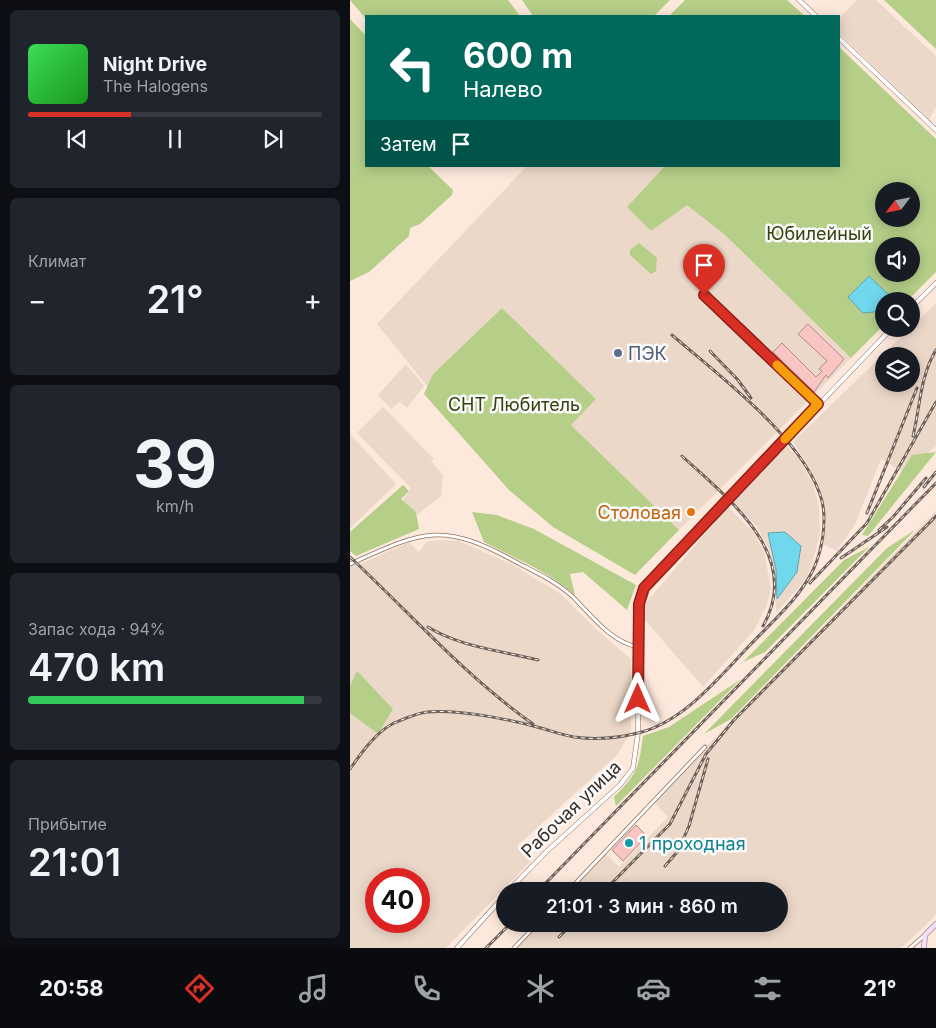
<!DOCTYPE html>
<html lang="ru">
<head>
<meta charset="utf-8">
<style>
	body { margin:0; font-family:Inter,sans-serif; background:#20242c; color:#f1f3f6; height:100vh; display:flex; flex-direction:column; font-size:19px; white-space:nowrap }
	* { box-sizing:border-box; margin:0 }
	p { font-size:16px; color:#9ea1a6 }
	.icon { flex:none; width:28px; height:28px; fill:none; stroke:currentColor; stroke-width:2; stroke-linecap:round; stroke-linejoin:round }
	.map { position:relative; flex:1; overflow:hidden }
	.side { display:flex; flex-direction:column; gap:10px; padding:10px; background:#0d0f14; width:350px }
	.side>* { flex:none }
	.hud { position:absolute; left:15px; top:15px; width:475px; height:152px; border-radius:0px; box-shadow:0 2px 12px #0003; background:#00695c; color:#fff; overflow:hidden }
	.needle { width:32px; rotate:238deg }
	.tools { position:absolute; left:525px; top:182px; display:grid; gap:10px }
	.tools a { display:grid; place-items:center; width:45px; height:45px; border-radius:50%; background:#171b24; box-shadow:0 2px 12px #0003; font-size:25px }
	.speed { position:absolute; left:15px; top:868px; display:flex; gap:10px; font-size:25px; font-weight:700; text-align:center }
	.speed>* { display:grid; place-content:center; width:65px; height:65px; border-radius:50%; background:#171b24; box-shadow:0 2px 12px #0003; line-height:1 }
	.speed .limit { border:8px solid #d22; background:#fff; color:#111 }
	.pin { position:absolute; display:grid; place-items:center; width:42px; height:42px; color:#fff; margin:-51px -21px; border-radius:50% 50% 50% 0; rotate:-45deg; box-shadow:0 0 5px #0007 }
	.pin .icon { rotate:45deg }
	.me { position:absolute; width:55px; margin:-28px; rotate:0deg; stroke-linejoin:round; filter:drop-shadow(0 0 4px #0008) }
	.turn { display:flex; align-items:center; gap:18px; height:105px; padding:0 15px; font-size:22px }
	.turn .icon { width:65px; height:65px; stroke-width:2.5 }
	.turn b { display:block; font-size:35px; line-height:42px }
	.then { display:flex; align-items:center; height:48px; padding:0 15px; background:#0003; gap:10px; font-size:19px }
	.big { font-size:38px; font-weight:600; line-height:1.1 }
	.side .widget { flex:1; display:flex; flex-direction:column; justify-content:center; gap:8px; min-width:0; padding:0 18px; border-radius:8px; background:#20242c }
	.side .dial { align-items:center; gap:0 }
	.dial b { font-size:65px; line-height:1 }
	.song { display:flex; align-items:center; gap:15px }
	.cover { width:60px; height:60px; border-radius:8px; background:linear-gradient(135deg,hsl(130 70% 55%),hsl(120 70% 35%)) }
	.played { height:5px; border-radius:2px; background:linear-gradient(90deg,#d93025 35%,#363941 35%) }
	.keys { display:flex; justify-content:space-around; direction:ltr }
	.heat { display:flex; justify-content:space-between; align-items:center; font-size:28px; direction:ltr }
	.charge { height:8px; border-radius:4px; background:linear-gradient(90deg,#34c759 94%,#363941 0) }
	.trip { position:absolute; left:146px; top:882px; width:292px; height:50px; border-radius:25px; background:#171b24; box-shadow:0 2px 12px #0003; font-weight:600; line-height:50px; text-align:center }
	.tabs { display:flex; height:80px; justify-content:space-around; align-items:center; background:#090b0e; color:#9ea1a6 }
	.tabs .icon { width:35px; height:35px }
	.tabs .current { color:#d93025 }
	.tabs b { font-size:22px; color:#f1f3f6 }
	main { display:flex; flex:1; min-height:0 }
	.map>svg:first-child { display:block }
	.industrial { fill:#ecd8c9; fill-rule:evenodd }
	.green { fill:#b5ce88; fill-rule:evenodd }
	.water { fill:#71d7ec; stroke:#60a4b0 }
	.building { fill:#f9c5c3; stroke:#b08b8a }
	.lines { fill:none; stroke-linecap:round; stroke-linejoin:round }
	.minor-casing { stroke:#8c6f5d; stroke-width:4.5 }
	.tertiary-casing { stroke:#8c6f5d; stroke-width:5 }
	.secondary-casing { stroke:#8c6f5d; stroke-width:5.5 }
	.minor { stroke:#fff; stroke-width:3 }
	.tertiary { stroke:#fff; stroke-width:4 }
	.secondary { stroke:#f2e0fe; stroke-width:4.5 }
	.rail-casing { stroke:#706258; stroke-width:3 }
	.rail { stroke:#fafafa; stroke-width:1; stroke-dasharray:4; stroke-linecap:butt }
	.route-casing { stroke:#8d1f18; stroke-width:12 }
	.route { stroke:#d93025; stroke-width:9 }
	.slow { stroke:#f59e0b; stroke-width:9 }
	.service-dot { fill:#5c6f8a; stroke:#fafafa; stroke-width:2 }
	.food-dot { fill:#e8710a; stroke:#fafafa; stroke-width:2 }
	.culture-dot { fill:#0f9aa8; stroke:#fafafa; stroke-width:2 }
	.labels { text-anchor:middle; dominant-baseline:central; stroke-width:5; stroke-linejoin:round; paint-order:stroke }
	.park-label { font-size:18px; fill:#33430e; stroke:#fafafa }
	.service-label { font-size:18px; fill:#4e5e75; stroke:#fafafa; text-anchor:start }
	.food-label { font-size:18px; fill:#c56008; stroke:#fafafa; text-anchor:end }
	.street-label { font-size:18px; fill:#382c24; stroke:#fafafa }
	.culture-label { font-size:18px; fill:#0d838f; stroke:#fafafa; text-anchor:start }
</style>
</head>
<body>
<main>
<section class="side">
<div class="widget">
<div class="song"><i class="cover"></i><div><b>Night Drive</b><p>The Halogens</p></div></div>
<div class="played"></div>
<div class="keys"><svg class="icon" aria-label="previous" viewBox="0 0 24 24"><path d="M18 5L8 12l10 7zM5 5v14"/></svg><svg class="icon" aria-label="pause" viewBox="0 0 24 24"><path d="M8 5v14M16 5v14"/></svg><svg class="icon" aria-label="next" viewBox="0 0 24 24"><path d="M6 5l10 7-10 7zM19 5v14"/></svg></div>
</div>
<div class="widget"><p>Климат</p>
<div class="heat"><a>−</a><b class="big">21°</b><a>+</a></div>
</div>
<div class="widget dial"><b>39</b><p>km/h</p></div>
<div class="widget"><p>Запас хода · 94%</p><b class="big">470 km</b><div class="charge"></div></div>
<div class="widget"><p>Прибытие</p><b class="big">21:01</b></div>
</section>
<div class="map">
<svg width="586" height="948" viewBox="0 0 586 948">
	<rect width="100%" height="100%" fill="#fde9dc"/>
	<g class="industrial">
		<path d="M507,0H526L586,56V107L579,119L489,33V19Z"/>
		<path d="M177,166H315L277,207L301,231L337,204L374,234L501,358L329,530L221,425L246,399L152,308L83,374L78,387L27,324Z"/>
		<path d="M586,303V446L555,473L531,459L505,524L487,551L473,544L476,522L472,494L461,470L443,442ZM534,356H561V384H534Z"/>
		<path d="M56,364L74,386L57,408L50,402L41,409L28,395Z"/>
		<path d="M33,407L84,459L74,469L82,462L93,475L91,496L68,514L53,500L61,489L58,485L7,433Z"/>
		<path d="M0,434L46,484L0,528Z"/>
		<path d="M437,446L449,459L463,484L469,507L470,534L461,568L453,583L426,613L425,576L418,547L407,527L382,500Z"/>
		<path d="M378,507L404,533L414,552L421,588L417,604L405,629L353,687L294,619L293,606Z"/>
		<path d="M586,511V914L577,924L551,948H165L188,924H430V891H218L254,852L269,867L318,817L304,802L394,707Z"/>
		<path d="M95,540L109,541L163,565L211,594L246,629L281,659V732L267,755L167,846L181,861L96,948H0V561L6,566L59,542L69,552L77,541ZM26,879H69V921H26Z"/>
	</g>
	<g class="green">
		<path d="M0,0H158L170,16H16V19Z"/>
		<path d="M172,0H320L304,16H183Z"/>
		<path d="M335,0H437L455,16H319Z"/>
		<path d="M534,0H586V49Z"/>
		<path d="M0,19L16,36V166H78L103,190L102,195L70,224L60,228L59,236L19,272L0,281Z"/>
		<path d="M489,47L586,139V272L557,301H534V325L501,358L374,234L337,205L301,231L277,207L315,166H489ZM534,191H561V219H534ZM534,246H561V274H534Z"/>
		<path d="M289,243L307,258L306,271L301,274L280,255V250Z"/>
		<path d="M152,308L246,399L221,425L329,530L285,575L203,527L159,490L74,394L83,374Z"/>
		<path d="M586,452L518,536L512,535L562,455Z"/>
		<path d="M53,485L59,491L51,499L66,512L69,529L6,556L0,551V532Z"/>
		<path d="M122,512L147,515L184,529L286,585L277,610L233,572L220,574L225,595C199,572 165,558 134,542Z"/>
		<path d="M565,530L381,719L354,734L537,548Z"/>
		<path d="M519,547L415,652L393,662L494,560Z"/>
		<path d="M7,671L43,709L28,734L0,713V686Z"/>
		<path d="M391,679L266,806L264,797C287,774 289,768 293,736L319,727Z"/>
	</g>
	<g class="water">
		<path d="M519,276L544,300L534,301L533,311L513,313L498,297Z"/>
		<path d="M435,532L451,546L447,572L427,599L426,570L418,533Z"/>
	</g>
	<g class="building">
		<path d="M458,324L494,359L478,378L476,375L464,392L423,352L432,343L466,377L472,371L469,369L477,361L448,334Z"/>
		<path d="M286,825L297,836L273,861L262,850Z"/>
	</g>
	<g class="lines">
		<defs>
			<g id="minor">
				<path d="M354,295L468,404"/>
				<path d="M0,564C75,530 92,521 168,563C187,573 207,582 223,597C242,616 261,642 288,647"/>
				<path d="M218,891L355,747"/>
				<path d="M164,948L187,924"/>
				<path d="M560,948L575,935"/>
			</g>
			<g id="tertiary">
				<path d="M449,0L466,16"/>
				<path d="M489,38L586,130"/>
				<path d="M561,308L586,283"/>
				<path d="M158,891L196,852L270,785L283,768L288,733L289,604L294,588L541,329"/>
				<path d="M107,948L155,895"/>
			</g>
			<path id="secondary" d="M574,948L575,935L586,924"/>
		</defs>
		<use href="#minor" class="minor-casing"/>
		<use href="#tertiary" class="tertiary-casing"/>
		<use href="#secondary" class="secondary-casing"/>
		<use href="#minor" class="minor"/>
		<use href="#tertiary" class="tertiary"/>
		<use href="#secondary" class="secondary"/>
		<defs>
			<g id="rail">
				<path d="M360,351L388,380L401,398"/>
				<path d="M563,436C570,408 570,376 586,350"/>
				<path d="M332,456C377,498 454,555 413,626"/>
				<path d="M574,487L586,472"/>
				<path d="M517,513L567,388"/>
				<path d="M529,530L543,517L576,478"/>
				<path d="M0,557C60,613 116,677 183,724"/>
				<path d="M491,558L537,527"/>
				<path d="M460,583L517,523L586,402"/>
				<path d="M78,627C110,647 153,651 188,660"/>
				<path d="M0,769C12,752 26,732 44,723C54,719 67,713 77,712C108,709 157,719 187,727C199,730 212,735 224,737C245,740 268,738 288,733C334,722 369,677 401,644C423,621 450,598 464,568C472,550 477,522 472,501C456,440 368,375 322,335"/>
				<path d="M315,866L328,851L339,826L358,759"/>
				<path d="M188,891L586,483"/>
				<path d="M254,891L320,824L356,754L384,720L586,516"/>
				<path d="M209,937L222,924"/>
				<path d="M136,948L160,924"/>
			</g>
		</defs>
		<use href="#rail" class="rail-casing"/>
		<use href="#rail" class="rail"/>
	</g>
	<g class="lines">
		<defs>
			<path id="route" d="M288,699L289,604L294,588L468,404L354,295"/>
		</defs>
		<use href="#route" class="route-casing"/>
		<use href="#route" class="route"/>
		<path class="slow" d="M427,365L468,404L435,439"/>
	</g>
	<circle class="service-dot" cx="268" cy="353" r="5"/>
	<circle class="food-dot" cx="341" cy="512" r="5"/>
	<circle class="culture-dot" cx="279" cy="843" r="5"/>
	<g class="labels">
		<g class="park-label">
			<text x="469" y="233">Юбилейный</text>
			<text x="164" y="404">СНТ Любитель</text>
		</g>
		<g class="service-label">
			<text x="278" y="353">ПЭК</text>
		</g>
		<g class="food-label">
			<text x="331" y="512">Столовая</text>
		</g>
		<g class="street-label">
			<text transform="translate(221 809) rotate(-44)">Рабочая улица</text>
		</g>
		<g class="culture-label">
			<text x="289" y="843">1 проходная</text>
		</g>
	</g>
</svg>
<div class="tools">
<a><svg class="needle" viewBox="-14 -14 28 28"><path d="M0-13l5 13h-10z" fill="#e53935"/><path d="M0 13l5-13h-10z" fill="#9ea1a6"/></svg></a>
<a><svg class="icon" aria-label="sound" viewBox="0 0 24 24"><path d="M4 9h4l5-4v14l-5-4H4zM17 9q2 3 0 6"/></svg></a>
<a><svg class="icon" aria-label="search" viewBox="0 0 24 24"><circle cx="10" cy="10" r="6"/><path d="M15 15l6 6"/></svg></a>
<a><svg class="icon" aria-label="layers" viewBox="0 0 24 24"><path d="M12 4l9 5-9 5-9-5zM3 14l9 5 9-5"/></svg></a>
</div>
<div class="speed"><div class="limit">40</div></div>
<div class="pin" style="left:354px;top:295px;background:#d93025"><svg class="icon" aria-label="arrive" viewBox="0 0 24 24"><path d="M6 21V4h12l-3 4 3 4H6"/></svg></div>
<svg class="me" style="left:288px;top:699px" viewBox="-20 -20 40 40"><path d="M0-17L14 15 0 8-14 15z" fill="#d93025" stroke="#fff" stroke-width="4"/></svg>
<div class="trip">21:01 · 3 мин · 860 m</div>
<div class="hud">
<div class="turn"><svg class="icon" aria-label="left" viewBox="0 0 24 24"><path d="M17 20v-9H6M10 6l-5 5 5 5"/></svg><div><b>600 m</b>Налево</div></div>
<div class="then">Затем<svg class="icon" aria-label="arrive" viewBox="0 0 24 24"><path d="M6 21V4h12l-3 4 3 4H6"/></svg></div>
</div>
</div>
</main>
<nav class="tabs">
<b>20:58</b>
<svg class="icon current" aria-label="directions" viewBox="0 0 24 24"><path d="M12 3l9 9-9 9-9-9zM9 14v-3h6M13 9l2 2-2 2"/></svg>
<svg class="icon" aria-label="music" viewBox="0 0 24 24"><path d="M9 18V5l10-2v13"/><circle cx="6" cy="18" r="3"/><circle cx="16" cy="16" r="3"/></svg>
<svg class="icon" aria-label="phone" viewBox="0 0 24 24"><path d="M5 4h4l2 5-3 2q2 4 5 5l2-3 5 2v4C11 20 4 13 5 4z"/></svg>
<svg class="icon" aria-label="climate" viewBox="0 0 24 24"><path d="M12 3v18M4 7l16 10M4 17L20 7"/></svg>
<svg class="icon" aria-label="car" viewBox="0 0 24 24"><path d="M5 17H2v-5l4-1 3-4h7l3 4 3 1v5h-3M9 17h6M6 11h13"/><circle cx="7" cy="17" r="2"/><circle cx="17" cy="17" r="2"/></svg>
<svg class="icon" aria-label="filters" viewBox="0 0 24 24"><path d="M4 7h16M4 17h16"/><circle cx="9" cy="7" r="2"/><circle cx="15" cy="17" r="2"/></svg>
<b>21°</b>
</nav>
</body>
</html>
